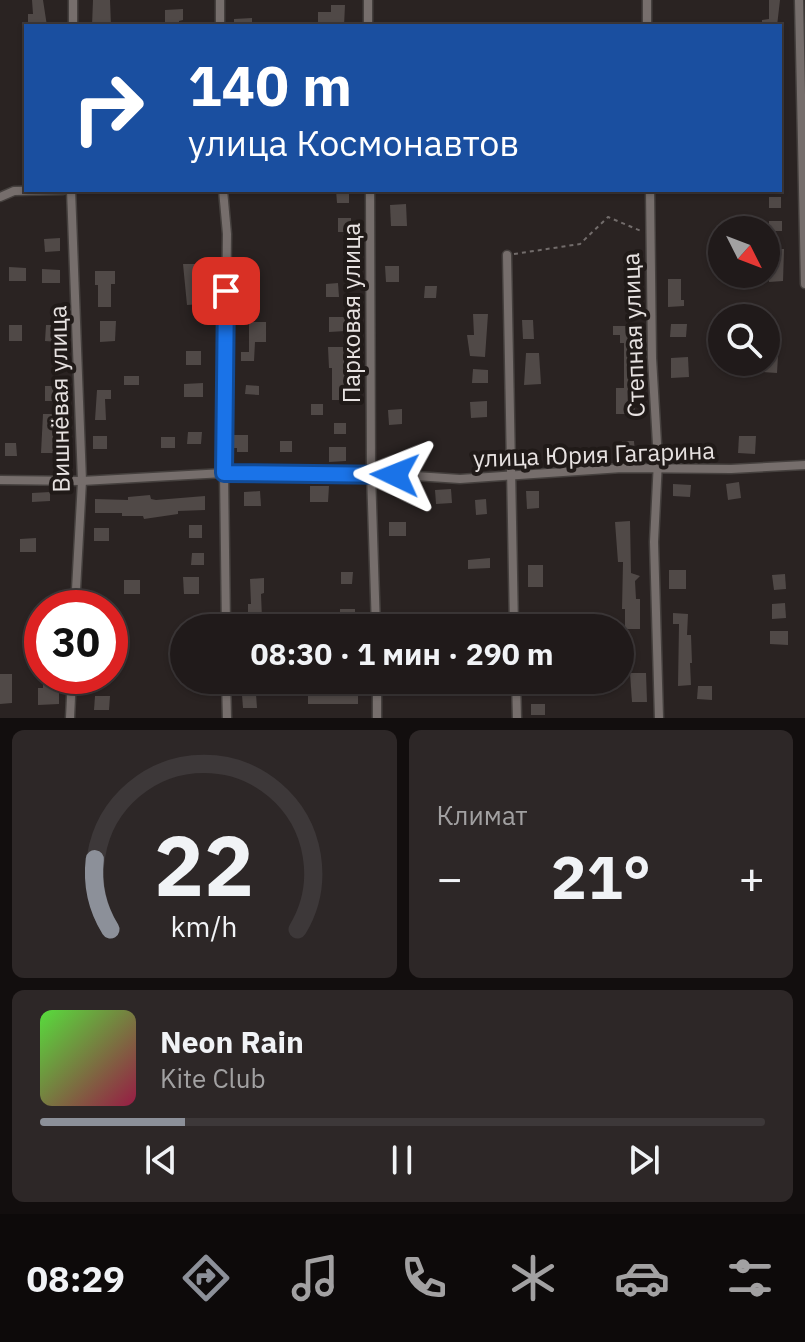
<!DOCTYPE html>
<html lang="ru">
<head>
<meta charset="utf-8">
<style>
	body { margin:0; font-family:"IBM Plex Sans",sans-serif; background:#2d2727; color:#f1f3f6; height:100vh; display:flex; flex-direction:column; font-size:30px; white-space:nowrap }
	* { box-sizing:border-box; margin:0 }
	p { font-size:26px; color:#a2a1a2 }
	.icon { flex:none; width:44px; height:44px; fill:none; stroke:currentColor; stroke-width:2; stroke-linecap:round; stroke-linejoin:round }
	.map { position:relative; height:718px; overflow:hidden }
	.sheet { display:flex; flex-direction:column; gap:12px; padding:12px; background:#120e0e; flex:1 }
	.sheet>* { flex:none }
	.top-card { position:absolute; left:24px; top:24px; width:758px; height:168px; border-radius:0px; box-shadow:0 2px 6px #0004,0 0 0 2px #3d3839; background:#1a4fa0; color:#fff; overflow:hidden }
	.needle { width:52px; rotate:132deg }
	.buttons { position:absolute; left:708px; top:216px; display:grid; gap:16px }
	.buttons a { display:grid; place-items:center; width:72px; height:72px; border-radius:50%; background:#201a1a; box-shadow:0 2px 6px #0004,0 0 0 2px #3d3839; font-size:40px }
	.speed { position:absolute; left:24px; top:590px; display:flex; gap:16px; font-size:40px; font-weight:700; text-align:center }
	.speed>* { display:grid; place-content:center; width:104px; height:104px; border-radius:50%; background:#201a1a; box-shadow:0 2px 6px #0004,0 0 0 2px #3d3839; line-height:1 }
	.speed .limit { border:12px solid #d22; background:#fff; color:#111 }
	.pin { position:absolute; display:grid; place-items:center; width:68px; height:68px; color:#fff; margin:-34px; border-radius:16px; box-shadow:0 4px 12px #0006 }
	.me { position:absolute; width:88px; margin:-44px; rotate:272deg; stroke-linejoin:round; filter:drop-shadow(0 0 6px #0008) }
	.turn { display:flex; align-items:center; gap:28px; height:168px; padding:0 32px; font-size:36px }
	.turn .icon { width:104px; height:104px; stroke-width:2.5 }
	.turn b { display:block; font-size:56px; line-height:68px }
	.big { font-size:60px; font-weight:700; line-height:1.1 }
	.sheet .tile { flex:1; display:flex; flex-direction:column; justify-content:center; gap:12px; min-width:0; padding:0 28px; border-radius:12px; background:#2d2727 }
	.sheet .dial { align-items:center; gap:0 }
	.dial svg { height:208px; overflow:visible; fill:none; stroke:#3d3839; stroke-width:7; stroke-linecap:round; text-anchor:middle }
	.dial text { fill:#f1f3f6; stroke:none }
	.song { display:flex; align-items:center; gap:24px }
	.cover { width:96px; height:96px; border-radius:12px; background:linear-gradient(135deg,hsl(110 70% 55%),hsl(340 70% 35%)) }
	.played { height:8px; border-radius:4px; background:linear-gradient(90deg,#8c9099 20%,#3d3839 20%) }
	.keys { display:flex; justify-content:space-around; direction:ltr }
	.heat { display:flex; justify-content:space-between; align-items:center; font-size:44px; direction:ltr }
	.sheet .tiles { flex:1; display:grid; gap:12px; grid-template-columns:1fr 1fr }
	.tile:last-child { grid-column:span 2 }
	.trip { position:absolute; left:170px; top:614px; width:464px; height:80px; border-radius:40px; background:#201a1a; box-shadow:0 2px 6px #0004,0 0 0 2px #3d3839; font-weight:700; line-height:80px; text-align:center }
	.dock { display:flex; height:128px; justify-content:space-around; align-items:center; background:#0d0a0a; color:#a2a1a2 }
	.dock .icon { width:56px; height:56px }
	.dock .selected { color:#8c9099 }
	.dock b { font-size:36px; color:#f1f3f6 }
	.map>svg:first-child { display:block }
	.building { fill:#504947 }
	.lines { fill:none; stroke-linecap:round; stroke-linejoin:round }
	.minor-casing { stroke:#45403e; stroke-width:11 }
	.path { stroke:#726c6b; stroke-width:2; stroke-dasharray:4 4; stroke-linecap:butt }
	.minor { stroke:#766e6c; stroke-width:8 }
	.route-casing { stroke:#114b97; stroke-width:20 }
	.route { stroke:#1a73e8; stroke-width:14 }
	.labels { text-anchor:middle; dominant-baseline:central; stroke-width:8; stroke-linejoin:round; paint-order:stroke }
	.street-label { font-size:24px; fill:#e7e2e1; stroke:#201a18 }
</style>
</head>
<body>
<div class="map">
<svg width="805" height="718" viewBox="0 0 805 718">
	<rect width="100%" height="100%" fill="#2a2322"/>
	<g class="building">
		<path d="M32,0H43L47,26H28V14H33Z"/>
		<path d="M93,0H110L111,26H92Z"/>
		<path d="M769,0H780L777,26H762V20L769,19Z"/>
		<path d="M331,5H345L344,26H318V12H331Z"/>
		<path d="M183,9V20L179,21V26H165V10Z"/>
		<path d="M252,18V26H234V19Z"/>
		<path d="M336,190H349V203H337Z"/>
		<rect x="769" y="197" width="12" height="11"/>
		<path d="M406,204L407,226H391L390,205Z"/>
		<rect x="338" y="218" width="13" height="14"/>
		<rect x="769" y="221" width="13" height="10"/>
		<path d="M60,238V251L45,252L44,239Z"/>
		<path d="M766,249H784L783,281L769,282Z"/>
		<path d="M183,264H200L203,304L187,305Z"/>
		<path d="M385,266H399V282H386Z"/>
		<path d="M9,267L26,268V281H9Z"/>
		<path d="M42,269L60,270V283H42Z"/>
		<path d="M95,271H115V284H111V307H98V285H95Z"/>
		<path d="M668,279H681V300H684V306L668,307Z"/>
		<path d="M338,283L339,297H326V284Z"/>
		<path d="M425,286H437L436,298H424Z"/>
		<path d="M473,314H488L485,357L470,356L467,335H474Z"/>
		<path d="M329,317H346V331L329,332Z"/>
		<path d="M522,320H533L534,339H523Z"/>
		<path d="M100,321H116L115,341L100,342Z"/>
		<path d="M249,322H266V342H255L254,361H241V352H249Z"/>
		<path d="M671,324H687L686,337H670Z"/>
		<rect x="9" y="325" width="13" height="16"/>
		<path d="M46,325H58V342L45,341Z"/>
		<path d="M613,326H629V330L632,329L635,414H616V388H624V343H620V335H613Z"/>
		<path d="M328,347H343L347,400H332V368H329Z"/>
		<rect x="186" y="351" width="15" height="14"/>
		<path d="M526,353H539L541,384L524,385Z"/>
		<path d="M766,355L778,356L777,373L761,372V362H766Z"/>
		<path d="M688,357L689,377L671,378V358Z"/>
		<path d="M473,369L488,370V383H472Z"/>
		<rect x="124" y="376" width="15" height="9"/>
		<path d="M203,383V397H184V384Z"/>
		<path d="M246,385L259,386V395L245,394Z"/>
		<rect x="45" y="386" width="11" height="15"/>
		<path d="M97,390H111V399H105L106,420H95Z"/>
		<path d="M487,401V417L471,418L470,402Z"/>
		<rect x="311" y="404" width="12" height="11"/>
		<path d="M402,409V424L389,425L388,410Z"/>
		<path d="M43,414H54L53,453H41Z"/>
		<rect x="334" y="423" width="12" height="11"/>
		<path d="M188,432H202L201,444H187Z"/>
		<path d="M234,435H248V452H237V448H234Z"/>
		<rect x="93" y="436" width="14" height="13"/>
		<path d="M739,436H756L755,454L738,453Z"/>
		<rect x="161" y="437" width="14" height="11"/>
		<rect x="280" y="441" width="12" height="11"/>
		<path d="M622,441H634L635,454H622Z"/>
		<path d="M5,443H16L17,456H5Z"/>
		<path d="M329,447H346V461L329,462Z"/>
		<path d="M739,482L741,498L728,500L726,484Z"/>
		<path d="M673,484L691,485L690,497L673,496Z"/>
		<path d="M310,486H329L328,502H310Z"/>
		<path d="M451,489L452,503L436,504L435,490Z"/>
		<path d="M260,491L261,506H244V492Z"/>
		<path d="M526,491H539V508L527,509Z"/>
		<path d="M50,492V501L32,502V493Z"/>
		<path d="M150,495L151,499L156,500L205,496V510L178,511V514L144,519L143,516H122V513H95V499L128,500V497Z"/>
		<path d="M486,499L487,514L476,515L475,500Z"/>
		<path d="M630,521L631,573L640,576L635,581L636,599H640V629H625V609H622L623,562H618L615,522Z"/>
		<rect x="389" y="522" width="17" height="14"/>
		<rect x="189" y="525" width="13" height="13"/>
		<rect x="94" y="528" width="15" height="13"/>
		<path d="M36,538V552H20V539Z"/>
		<path d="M192,553H204V565H191Z"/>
		<path d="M490,558V568L468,569V560Z"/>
		<rect x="528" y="565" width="15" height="22"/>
		<rect x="669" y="570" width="17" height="19"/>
		<path d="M341,572H353L352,584H341Z"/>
		<path d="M785,574L786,589L774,590L772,575Z"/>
		<path d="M183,577H199V594H184Z"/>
		<path d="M264,578V593L261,594L262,618L248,619V604H251L250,579Z"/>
		<rect x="124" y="580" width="16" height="14"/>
		<path d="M785,603L786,618L772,619V604Z"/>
		<path d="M340,609H355V622L340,621Z"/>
		<path d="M673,613L688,614L687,635H691L692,663H690L691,685L678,686L679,624H673Z"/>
		<path d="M770,631H788V645L770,644Z"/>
		<path d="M620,635H627L629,664H620Z"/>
		<path d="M630,673H646L647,702H632Z"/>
		<path d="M0,674H12V703L0,704Z"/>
		<path d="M43,678H59V704L38,705V688H43Z"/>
		<rect x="484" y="680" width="15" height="12"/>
		<path d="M698,686H712V700L697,699Z"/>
		<rect x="308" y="690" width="50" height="14"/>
		<path d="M256,694L257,708H243L242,695Z"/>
		<path d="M95,696H110L109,710H94Z"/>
		<rect x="531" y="704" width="14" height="11"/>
	</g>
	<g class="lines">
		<defs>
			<g id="minor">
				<path d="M73,0V26"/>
				<path d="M368,0V26"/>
				<path d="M647,0V26"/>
				<path d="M799,0L805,284"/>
				<path d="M220,26V0"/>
				<path d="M71,190L82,481L75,608"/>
				<path d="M223,190L227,234L224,473L226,628"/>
				<path d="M370,190L371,473L376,628"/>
				<path d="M650,190L652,358L658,461L654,542L659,718"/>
				<path d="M0,197L14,191L63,190"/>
				<path d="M507,255L514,628"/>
				<path d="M0,480L82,481L224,473H371L460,479L622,468L731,469L805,465"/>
				<path d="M226,680L227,718"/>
				<path d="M516,680L517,718"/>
				<path d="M70,718L72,676"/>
				<path d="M377,718V680"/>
			</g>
		</defs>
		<use href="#minor" class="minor-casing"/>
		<path class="path" d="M514,254L580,244L608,217L641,231"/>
		<use href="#minor" class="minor"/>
	</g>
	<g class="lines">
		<defs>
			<path id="route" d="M226,291L224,473L395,475"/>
		</defs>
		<use href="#route" class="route-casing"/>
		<use href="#route" class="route"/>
	</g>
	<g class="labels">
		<g class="street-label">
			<text transform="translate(351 313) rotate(-90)">Парковая улица</text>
			<text transform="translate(633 335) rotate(-92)">Степная улица</text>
			<text transform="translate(59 399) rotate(-91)">Вишнёвая улица</text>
			<text transform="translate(594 454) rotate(-2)">улица Юрия Гагарина</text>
		</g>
	</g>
</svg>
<div class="buttons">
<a><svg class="needle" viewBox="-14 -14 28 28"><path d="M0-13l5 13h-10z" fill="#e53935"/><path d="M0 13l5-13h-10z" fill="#a2a1a2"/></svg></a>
<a><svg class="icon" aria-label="search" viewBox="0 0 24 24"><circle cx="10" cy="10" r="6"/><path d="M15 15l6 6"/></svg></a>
</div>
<div class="speed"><div class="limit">30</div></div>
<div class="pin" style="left:226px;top:291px;background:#d93025"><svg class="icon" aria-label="arrive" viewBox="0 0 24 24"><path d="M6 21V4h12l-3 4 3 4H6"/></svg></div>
<svg class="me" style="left:395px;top:475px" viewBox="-20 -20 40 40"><path d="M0-17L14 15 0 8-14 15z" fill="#1a73e8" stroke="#fff" stroke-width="4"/></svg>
<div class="trip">08:30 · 1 мин · 290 m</div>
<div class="top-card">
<div class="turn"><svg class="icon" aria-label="right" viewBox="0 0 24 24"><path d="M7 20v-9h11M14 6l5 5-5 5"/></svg><div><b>140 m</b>улица Космонавтов</div></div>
</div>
</div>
<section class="sheet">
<div class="tiles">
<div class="tile dial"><svg viewBox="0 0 100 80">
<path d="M14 69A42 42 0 1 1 86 69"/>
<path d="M14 69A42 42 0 0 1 8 42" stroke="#8c9099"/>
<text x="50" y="56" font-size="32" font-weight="700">22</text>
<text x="50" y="72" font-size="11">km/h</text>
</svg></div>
<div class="tile"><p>Климат</p>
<div class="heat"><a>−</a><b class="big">21°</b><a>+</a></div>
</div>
<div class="tile">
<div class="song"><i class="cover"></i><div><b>Neon Rain</b><p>Kite Club</p></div></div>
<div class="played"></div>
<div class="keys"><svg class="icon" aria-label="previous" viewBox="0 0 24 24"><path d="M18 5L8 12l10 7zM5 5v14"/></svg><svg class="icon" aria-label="pause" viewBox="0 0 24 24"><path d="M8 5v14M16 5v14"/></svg><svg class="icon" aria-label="next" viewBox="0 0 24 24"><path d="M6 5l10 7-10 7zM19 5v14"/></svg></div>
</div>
</div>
</section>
<nav class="dock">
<b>08:29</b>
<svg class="icon selected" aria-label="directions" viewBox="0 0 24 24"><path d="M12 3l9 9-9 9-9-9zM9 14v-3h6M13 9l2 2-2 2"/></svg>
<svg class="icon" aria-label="music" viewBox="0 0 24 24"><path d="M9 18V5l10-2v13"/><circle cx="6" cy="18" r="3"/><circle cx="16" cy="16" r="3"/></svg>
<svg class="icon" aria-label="phone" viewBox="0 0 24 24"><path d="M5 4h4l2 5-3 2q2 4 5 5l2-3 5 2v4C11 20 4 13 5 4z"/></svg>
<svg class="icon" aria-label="climate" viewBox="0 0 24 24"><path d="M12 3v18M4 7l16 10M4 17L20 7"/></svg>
<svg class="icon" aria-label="car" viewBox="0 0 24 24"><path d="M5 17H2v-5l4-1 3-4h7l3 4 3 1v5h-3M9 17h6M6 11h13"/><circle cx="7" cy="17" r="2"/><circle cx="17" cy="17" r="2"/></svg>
<svg class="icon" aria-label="filters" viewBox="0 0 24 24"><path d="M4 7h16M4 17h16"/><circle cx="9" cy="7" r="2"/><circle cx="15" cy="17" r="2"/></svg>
</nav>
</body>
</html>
